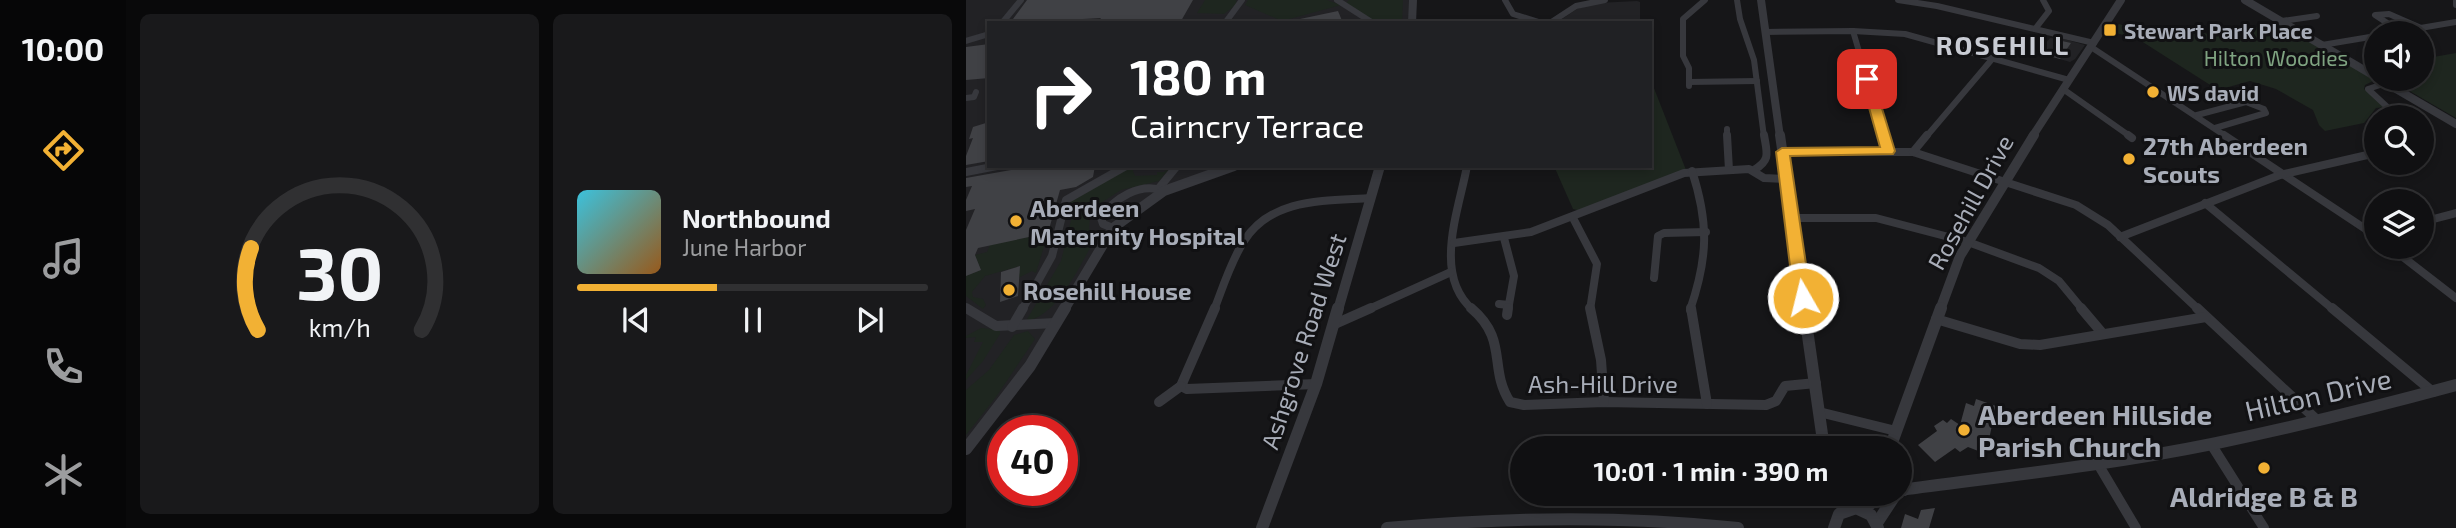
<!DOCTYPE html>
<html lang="en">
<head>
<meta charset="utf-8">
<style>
	body { margin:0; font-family:"Exo 2",sans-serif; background:#19191b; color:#f1f3f6; height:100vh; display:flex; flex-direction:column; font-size:26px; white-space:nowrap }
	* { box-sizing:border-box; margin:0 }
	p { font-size:23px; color:#9c9d9f }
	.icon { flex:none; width:38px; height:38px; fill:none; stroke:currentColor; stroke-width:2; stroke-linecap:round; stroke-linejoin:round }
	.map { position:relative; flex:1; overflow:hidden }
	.sheet { display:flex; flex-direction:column; gap:14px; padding:14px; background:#09090a; width:840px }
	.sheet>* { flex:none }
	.guide { position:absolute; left:21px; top:21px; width:665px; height:147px; border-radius:0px; box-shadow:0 4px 10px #0003,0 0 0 2px #303032; background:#202124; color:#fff; overflow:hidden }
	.controls { position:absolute; left:1398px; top:21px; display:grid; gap:14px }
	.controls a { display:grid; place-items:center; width:70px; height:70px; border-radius:50%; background:#101012; box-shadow:0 4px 10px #0003,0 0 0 2px #303032; font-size:35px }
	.speed { position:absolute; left:21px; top:415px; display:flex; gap:14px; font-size:35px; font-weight:700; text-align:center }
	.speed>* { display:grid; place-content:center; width:91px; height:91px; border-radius:50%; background:#101012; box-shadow:0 4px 10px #0003,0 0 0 2px #303032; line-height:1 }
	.speed .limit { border:10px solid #d22; background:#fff; color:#111 }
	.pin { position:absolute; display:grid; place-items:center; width:60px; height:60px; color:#fff; margin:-30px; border-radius:14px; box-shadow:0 4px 10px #0006 }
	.me { position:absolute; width:77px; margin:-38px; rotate:352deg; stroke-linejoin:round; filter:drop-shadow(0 0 5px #0008) }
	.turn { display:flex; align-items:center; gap:24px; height:147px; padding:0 28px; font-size:32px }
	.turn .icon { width:91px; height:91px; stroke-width:2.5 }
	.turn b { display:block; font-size:49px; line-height:60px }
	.sheet .card { flex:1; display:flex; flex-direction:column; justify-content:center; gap:10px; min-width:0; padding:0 24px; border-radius:10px; background:#19191b }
	.sheet .dial { align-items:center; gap:0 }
	.dial svg { height:182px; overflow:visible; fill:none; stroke:#303032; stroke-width:7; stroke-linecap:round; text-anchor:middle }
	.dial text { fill:#f1f3f6; stroke:none }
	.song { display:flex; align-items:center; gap:21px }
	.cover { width:84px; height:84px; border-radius:10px; background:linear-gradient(135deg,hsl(190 70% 55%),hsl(30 70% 35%)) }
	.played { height:7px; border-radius:4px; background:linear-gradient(90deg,#f2b134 40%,#303032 40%) }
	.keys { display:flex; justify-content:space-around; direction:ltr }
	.sheet .tiles { flex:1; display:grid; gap:14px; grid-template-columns:repeat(2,1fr) }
	.trip { position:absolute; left:544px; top:436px; width:402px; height:70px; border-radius:35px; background:#101012; box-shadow:0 4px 10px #0003,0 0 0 2px #303032; font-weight:700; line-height:70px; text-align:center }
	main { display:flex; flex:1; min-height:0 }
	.tabs { display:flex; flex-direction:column; width:126px; justify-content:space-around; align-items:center; background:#060607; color:#9c9d9f }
	.tabs .icon { width:49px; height:49px }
	.tabs .on { color:#f2b134 }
	.tabs b { font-size:32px; color:#f1f3f6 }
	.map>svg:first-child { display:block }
	.built { fill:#222225 }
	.green { fill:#1e261f }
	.building { fill:#404145 }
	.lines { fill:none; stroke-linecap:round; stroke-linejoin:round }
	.minor-far2 { stroke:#37383d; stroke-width:6 }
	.minor-far1 { stroke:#37383d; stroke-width:8 }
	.minor { stroke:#37383d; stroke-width:10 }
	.tertiary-far2 { stroke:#37383d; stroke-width:8 }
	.tertiary-far1 { stroke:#37383d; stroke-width:10 }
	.tertiary { stroke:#37383d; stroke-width:12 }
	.route { fill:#f2b134; stroke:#9d7322; stroke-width:2 }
	.poi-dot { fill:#f2b134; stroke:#111113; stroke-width:2.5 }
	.labels { text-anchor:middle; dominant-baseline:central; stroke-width:6; stroke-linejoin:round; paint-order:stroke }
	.far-poi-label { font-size:21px; font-weight:bold; fill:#a8adb8; stroke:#111113; text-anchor:start }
	.far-park-label { font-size:21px; fill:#7fa381; stroke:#111113 }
	.poi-label { font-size:24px; font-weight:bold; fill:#a8adb8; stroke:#111113; text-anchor:start }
	.street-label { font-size:24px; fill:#a8adb8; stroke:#111113 }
	.far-district-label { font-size:26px; font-weight:bold; letter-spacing:2px; fill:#c9ccd4; stroke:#111113 }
	.near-street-label { font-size:28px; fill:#a8adb8; stroke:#111113 }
	.near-poi-label { font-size:28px; font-weight:bold; fill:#a8adb8; stroke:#111113; text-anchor:start }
</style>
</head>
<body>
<main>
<nav class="tabs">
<b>10:00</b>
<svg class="icon on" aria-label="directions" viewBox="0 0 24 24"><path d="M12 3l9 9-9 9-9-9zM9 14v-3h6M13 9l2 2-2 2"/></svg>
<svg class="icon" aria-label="music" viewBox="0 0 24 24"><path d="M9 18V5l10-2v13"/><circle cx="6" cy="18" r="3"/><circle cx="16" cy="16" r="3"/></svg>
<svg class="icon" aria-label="phone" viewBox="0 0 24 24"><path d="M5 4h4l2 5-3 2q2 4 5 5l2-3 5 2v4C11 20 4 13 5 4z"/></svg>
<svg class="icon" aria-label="climate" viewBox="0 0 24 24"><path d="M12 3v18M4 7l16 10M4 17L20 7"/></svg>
</nav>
<section class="sheet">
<div class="tiles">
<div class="card dial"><svg viewBox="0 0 100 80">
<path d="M14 69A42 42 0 1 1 86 69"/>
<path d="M14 69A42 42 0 0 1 11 33" stroke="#f2b134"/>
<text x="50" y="56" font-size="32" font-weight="700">30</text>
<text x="50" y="72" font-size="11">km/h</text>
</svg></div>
<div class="card">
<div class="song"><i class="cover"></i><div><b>Northbound</b><p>June Harbor</p></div></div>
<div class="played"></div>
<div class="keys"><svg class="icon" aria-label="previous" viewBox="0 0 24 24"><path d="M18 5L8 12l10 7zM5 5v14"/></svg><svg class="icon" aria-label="pause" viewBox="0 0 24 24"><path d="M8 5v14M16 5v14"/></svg><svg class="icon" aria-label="next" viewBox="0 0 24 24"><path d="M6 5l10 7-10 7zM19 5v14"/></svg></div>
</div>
</div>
</section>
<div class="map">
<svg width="1490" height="528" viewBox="0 0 1490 528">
	<rect width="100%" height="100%" fill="#161618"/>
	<g class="built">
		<path d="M0,0H447L445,23H23V166H269L198,191L158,218L0,449Z"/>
		<path d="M671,1L674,2V23H590L611,9L631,3Z"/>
		<path d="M1084,38L1098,39L1119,45L1109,59L1104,62L1066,51L1069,47L1076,48Z"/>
	</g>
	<g class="green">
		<path d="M239,0H270L271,4L258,14L231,13Z"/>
		<path d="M282,0H361L375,5L316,21L279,5Z"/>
		<path d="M383,0H437L436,23H411L380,3Z"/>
		<path d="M1314,23L1409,80L1399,85L1398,89L1420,107L1410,108L1398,123L1359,131L1353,125L1347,110L1310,89L1284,81L1252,90L1172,39L1146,32L1153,24L1192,36L1231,33L1248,34Z"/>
		<path d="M1490,53V118L1423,79H1456V59Z"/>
		<path d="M684,78L720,170L615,211L607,209L588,166H684Z"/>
		<path d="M166,166H170L167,171L169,176L191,175V172H198L205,166L193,181L155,190L135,203L124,216L123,229L131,236C115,262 92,317 60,321L95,261L108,208L100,209L103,201Z"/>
		<path d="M82,233L70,273L66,271L52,278L54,266L19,276L6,292L7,297L17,299L20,305L17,309L0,296V276L15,270L9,255L21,252L24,245Z"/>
		<path d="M15,328L34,330V334L17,361L0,380V375L17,342H8L10,337L0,338V336Z"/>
		<path d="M62,331L69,339L30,397L0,435V390L23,370L48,335Z"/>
	</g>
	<g class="building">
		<path d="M61,0H227L215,21L131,23L135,18L44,23Z"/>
		<path d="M372,11L377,23H334V19Z"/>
		<path d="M1096,41L1105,43L1094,59L1072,53L1076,47L1089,51Z"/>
		<path d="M23,44V78L0,80V47Z"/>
		<path d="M23,122V161L0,165V156L7,138L3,139L7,127Z"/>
		<path d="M67,166H129L127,177L110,187L94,190L82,233L12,248L9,255L15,270L0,276V230L9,209L0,211V200L6,186L0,187V178Z"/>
		<path d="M54,266L52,296L34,302L35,272Z"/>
		<path d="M1010,399L1030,406L1020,454L1002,447L994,452L989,448L969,462L952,445L971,431L968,426L977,420L981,423L985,419L994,425L1000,403L1008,406Z"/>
		<path d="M969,508L963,528H935L939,514L952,519L955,510Z"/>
	</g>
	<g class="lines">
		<g class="minor-far2">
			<path d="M371,0L407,23"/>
			<path d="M539,0L547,14L576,23"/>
			<path d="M771,0L774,19L788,60L798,137"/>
			<path d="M932,0L971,6L1128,43"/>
			<path d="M1490,1V5"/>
			<path d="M1316,21L1351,16"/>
			<path d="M36,23L55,0"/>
			<path d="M259,23L276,0"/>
			<path d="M584,23L610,6L639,0"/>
			<path d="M1069,29L1083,11L1077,0"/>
			<path d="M887,31L918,137"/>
			<path d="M799,32L887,31L939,34L1103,80"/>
			<path d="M1435,32L1409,15L1423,14L1455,28"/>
			<path d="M1425,33L1490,22"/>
			<path d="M0,41L23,34"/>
			<path d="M1356,45L1410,36"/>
			<path d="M1125,47L1261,137"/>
			<path d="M723,82L791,81"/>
			<path d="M1420,83L1402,89L1432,117"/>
			<path d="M723,86V68L717,56V19L739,0"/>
			<path d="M1097,89L1165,137"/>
			<path d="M0,98L8,97L10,92"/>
			<path d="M1231,115L1280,102L1298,109L1300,113L1249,128"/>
			<path d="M761,129V137"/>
			<path d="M960,137L1027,58"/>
		</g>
		<g class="minor-far1">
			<path d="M761,135L763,170"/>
			<path d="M917,135L922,151"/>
			<path d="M1162,135L1166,138"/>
			<path d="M1258,135L1410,236"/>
			<path d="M816,152H947L1110,205L1142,225L1233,310"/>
			<path d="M947,152L961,135"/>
			<path d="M501,166C493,210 466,275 507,310"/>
			<path d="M788,170C805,160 801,153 798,135"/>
			<path d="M0,172L31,166"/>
			<path d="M193,188L211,166"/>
			<path d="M1239,203L1368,310"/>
			<path d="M607,218L631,264L624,310"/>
			<path d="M825,218H910L1002,242L1073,268L1093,281L1117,310"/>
			<path d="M1456,222L1490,213"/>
			<path d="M147,228L137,224L135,218C148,198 174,182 198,191"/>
			<path d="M1154,237L1314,175L1410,153"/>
			<path d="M538,238L548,276L542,310"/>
			<path d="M488,243L565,232L718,173L783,169L798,178L820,179"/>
			<path d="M1424,247L1490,298"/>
			<path d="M688,278L692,236L698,233L740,232"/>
			<path d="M533,304L543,305"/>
			<path d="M0,308L3,310"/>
			<path d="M56,310L86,256L100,200L160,166"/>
			<path d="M248,310C257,287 265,261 278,241C306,197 360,201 405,198"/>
			<path d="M401,310L485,272"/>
			<path d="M724,310C742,258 743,223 726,171"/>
		</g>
		<g class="minor">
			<path d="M0,308L30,326L89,323"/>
			<path d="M249,308L215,386L221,389L350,384"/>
			<path d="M505,308C543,340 522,368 544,402L558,405L638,402L800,405L810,401L819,386L850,383"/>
			<path d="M624,308L635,360L638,402"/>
			<path d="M725,308L741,404"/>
			<path d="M1115,308L1137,334"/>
			<path d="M1231,308L1352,421"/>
			<path d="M1366,308L1467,392"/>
			<path d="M541,315L542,308"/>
			<path d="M970,319L1054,344L1074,345L1240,317"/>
			<path d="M369,324L405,308"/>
			<path d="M46,327L57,308"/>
			<path d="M193,402L215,386"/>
			<path d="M853,412L930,431"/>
			<path d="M1245,444L1298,528"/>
			<path d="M1132,464L1170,528"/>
		</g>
		<g class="tertiary-far2">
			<path d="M795,0L814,137"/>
			<path d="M1279,0L1410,77"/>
			<path d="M446,23L447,0"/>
			<path d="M1413,79L1490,124"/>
			<path d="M1066,137L1155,0"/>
		</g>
		<g class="tertiary-far1">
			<path d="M814,135L839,310"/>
			<path d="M98,310L147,228L198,191L268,166"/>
			<path d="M372,310L414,166"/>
			<path d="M974,310L994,256L1068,135"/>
		</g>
		<g class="tertiary">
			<path d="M838,308L858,448"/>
			<path d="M924,448L975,308"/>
			<path d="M0,449L64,366L99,308"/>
			<path d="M934,469L938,490"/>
			<path d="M934,490C1038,476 1143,465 1246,444C1328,427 1409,407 1490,385"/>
			<path d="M870,494L878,510"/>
			<path d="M896,510L915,496L923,494"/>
			<path d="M911,523L930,494"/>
			<path d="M296,528L350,384L372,308"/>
			<path d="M421,528C539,517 654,515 772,528"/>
			<path d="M868,528L873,514L890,508L905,515L912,528"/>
		</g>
	</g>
	<path class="route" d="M901,75L907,79L929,151L927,154L824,156L845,298L837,304L828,298L810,152L816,148L914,147L895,79Z"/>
	<g class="poi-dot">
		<rect x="1137" y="23" width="14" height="14" rx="3.5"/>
		<circle cx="1187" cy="92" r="7"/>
		<circle cx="1163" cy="159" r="7"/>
		<circle cx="50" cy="221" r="7"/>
		<circle cx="43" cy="290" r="7"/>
		<circle cx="998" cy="430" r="7"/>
		<circle cx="1298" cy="468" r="7"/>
	</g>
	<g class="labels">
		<g class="far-poi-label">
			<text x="1158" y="30">Stewart Park Place</text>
			<text x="1201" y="92">WS david</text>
		</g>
		<g class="far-park-label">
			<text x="1310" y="57">Hilton Woodies</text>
		</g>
		<g class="poi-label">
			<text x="1177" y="145">27th Aberdeen<tspan x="1177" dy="28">Scouts</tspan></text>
			<text x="64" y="207">Aberdeen<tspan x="64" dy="28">Maternity Hospital</tspan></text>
			<text x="57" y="290">Rosehill House</text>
		</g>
		<g class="street-label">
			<text transform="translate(1004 202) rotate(-61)">Rosehill Drive</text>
			<text transform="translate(337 341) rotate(-72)">Ashgrove Road West</text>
			<text x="637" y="383">Ash-Hill Drive</text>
		</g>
		<g class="far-district-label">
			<text x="1037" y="44">ROSEHILL</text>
		</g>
		<g class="near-street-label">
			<text transform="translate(1352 394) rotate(-13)">Hilton Drive</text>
		</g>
		<g class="near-poi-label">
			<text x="1012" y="414">Aberdeen Hillside<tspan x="1012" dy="32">Parish Church</tspan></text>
			<text x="1298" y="496" text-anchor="middle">Aldridge B &amp; B</text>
		</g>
	</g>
</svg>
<div class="controls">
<a><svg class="icon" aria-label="sound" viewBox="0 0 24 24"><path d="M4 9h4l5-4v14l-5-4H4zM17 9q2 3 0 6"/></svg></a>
<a><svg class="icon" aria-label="search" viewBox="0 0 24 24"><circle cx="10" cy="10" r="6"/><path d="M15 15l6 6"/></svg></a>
<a><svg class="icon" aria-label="layers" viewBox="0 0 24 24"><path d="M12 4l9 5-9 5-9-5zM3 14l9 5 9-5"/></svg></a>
</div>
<div class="speed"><div class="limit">40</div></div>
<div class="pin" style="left:901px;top:79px;background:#d93025"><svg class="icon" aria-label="arrive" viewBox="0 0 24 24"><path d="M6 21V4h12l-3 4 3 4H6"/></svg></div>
<svg class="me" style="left:837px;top:298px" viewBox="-20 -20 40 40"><circle r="17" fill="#f2b134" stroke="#fff" stroke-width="3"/><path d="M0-11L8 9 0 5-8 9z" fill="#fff"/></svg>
<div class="trip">10:01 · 1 min · 390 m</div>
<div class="guide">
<div class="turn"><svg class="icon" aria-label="right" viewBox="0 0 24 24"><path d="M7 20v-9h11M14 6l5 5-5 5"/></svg><div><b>180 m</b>Cairncry Terrace</div></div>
</div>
</div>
</main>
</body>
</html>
